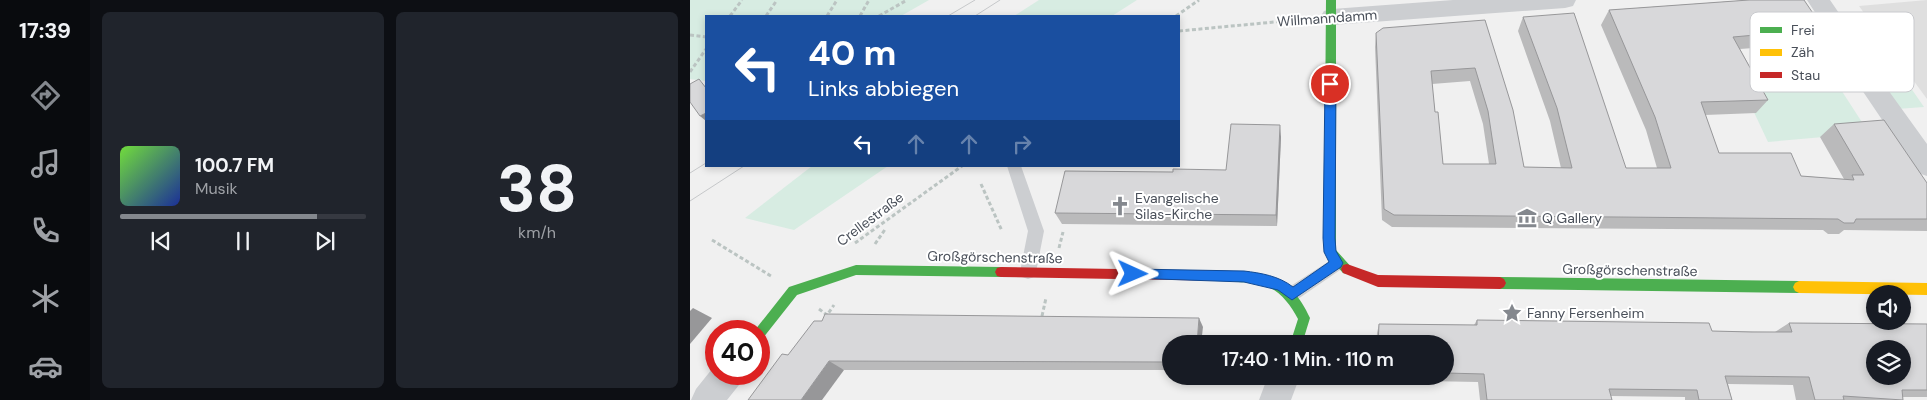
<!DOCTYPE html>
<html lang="de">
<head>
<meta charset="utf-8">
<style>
	body { margin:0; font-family:"DM Sans",sans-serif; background:#20242c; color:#f1f3f6; height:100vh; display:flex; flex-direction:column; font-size:19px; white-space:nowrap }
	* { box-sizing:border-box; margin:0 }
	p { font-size:16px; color:#9ea1a6 }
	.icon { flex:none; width:28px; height:28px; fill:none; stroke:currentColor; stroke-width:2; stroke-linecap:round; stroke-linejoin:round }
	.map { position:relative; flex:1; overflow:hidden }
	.details { display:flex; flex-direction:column; gap:12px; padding:12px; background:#0d0f14; width:600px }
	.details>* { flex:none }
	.top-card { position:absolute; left:15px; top:15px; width:475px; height:152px; border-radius:0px; box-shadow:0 2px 8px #0003; background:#1a4fa0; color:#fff; overflow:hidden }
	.tools { position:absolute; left:1176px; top:285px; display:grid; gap:10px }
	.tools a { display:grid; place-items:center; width:45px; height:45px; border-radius:50%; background:#171b24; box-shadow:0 2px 8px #0003; font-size:25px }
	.speed { position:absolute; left:15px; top:320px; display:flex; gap:10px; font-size:25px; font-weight:700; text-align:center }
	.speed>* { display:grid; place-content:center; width:65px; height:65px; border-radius:50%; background:#171b24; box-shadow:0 2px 8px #0003; line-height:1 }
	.speed .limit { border:8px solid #d22; background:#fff; color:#111 }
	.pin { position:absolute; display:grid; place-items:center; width:42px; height:42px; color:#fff; margin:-21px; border:2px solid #fff; border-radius:50%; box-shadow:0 1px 5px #0007 }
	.me { position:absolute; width:55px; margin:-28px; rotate:91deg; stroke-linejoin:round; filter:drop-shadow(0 0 4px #0008) }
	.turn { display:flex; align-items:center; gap:18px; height:105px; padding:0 20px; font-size:22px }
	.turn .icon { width:65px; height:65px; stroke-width:2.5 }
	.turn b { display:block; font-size:35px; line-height:42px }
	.lanes { display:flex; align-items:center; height:48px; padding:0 20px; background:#0003; justify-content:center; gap:25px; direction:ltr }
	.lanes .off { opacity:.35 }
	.details .tile { flex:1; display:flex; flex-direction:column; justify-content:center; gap:8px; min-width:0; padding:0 18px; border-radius:8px; background:#20242c }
	.details .dial { align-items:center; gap:0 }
	.dial b { font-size:65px; line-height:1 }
	.song { display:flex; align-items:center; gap:15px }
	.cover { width:60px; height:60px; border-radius:8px; background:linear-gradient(135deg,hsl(100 70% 55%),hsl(230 70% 35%)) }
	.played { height:5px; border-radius:2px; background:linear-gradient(90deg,#84888e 80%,#363941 80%) }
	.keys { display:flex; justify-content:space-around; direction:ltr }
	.details .tiles { flex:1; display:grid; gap:12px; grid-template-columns:repeat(2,1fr) }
	.trip { position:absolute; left:472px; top:335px; width:292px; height:50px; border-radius:25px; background:#171b24; box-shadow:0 2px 8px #0003; font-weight:600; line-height:50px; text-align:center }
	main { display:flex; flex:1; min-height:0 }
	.dock { display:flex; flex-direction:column; width:90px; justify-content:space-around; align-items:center; background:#090b0e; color:#9ea1a6 }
	.dock .icon { width:35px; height:35px }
	.dock .active { color:#84888e }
	.dock b { font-size:22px; color:#f1f3f6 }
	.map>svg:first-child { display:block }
	.education { fill:#dfdfdf }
	.green { fill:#d7ece2 }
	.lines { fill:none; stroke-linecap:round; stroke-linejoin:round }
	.path { stroke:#bbc4c2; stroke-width:3; stroke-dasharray:4 2.5; stroke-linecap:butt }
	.lane { fill:#ccced1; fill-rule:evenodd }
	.street { fill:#ccced1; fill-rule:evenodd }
	.fast { fill:#4caf50; fill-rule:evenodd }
	.slow { fill:#ffc107; fill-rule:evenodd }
	.jam { fill:#c62828; fill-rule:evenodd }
	.tram { stroke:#c6c8ca; stroke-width:1 }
	.wall { fill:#bababb; fill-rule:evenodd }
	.shaded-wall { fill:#979799 }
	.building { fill:#d8d8da; stroke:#979799; fill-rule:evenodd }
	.route { fill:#1a73e8; stroke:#114b97 }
	.labels { text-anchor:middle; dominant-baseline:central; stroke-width:4; stroke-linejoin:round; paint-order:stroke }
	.street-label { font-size:14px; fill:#4a505a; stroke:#fff }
	.poi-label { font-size:14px; fill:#4a505a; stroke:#fff; text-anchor:start }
	.key { fill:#fff; stroke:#c9cace; stroke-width:1 }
	.key-label { font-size:14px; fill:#4a505a }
</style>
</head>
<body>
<main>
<nav class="dock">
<b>17:39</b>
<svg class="icon active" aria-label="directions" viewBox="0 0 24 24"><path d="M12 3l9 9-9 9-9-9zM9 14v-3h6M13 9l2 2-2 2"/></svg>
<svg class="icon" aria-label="music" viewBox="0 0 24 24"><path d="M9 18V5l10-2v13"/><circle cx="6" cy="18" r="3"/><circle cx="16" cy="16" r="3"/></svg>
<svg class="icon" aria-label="phone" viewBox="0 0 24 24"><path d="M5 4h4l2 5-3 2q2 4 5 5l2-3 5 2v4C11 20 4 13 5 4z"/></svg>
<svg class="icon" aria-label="climate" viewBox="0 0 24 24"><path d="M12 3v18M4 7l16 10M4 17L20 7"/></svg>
<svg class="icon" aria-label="car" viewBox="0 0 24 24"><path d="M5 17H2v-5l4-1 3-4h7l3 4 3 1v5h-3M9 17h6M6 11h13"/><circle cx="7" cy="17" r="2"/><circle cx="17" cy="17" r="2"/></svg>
</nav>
<section class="details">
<div class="tiles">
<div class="tile">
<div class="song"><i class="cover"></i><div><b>100.7 FM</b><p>Musik</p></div></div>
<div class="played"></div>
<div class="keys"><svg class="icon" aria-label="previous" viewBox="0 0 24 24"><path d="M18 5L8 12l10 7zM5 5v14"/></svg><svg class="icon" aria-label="pause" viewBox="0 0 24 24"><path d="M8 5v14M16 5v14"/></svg><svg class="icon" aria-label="next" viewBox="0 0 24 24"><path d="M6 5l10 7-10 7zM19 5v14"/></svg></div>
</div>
<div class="tile dial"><b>38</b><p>km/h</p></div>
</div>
</section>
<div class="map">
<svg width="1237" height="400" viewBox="0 0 1237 400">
	<rect width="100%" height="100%" fill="#f0f0f0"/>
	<path class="education" d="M1237,0V99L1169,6Z"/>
	<g class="green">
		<path d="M0,0H239L211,16H16V81L0,79Z"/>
		<path d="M349,0H447L422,16H324Z"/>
		<path d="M1200,58L1234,107L1207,109L1174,60Z"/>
		<path d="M1144,79L1179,133L1078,142L1052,87Z"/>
		<path d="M122,166H198L104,230L55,218Z"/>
	</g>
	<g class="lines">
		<g class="path">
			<path d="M40,16L52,0"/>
			<path d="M76,16L87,0"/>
			<path d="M137,16L147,0"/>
			<path d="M170,16L179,0"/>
			<path d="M189,16L217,0"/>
			<path d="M486,16L509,0"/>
			<path d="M489,31L616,19"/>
			<path d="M0,35L16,37"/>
			<path d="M0,72L16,49"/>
			<path d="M291,184L312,231"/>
			<path d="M22,240L81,276"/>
			<path d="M165,243L272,166"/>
			<path d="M185,244L196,228"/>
			<path d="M369,248L373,232"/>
			<path d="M129,309L137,315L144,305"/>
			<path d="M352,316L356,298"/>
		</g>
		<g class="lane">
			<path d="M317,166H331L354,231L346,272L344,277L338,279L332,277L330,272L338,231Z"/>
			<path d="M647,256L653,258L655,263L653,268L608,299L602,302L596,299L594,294L596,289Z"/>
		</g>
		<g class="street">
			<path d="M763,0H886L883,6L875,8L642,25L634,23L630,17L634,11L642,9Z"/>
			<path d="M1117,0H1140L1164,35L1170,51L1237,144V176L1228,173L1151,59L1145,43Z"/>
			<path d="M26,364V374H54L49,385L37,400H1L6,389Z"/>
			<path d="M578,376H610L601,400H569Z"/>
		</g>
		<g class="fast">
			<path d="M636,0H646V250L663,269L661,273L657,274L653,273L634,252Z"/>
			<path d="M166,265L311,267L315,268L317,272L315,276L311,277L166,275L107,295L73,338L69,340V331H64L65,330L99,287Z"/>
			<path d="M544,271C582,272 604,282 620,318L612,344H600L608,319C598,300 585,285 563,283C556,282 547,283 540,280L538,276L540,272Z"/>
			<path d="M810,277L1109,281L1113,283L1115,287L1113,291L1109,293L810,289L806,287L804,283L806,279Z"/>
		</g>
		<path class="slow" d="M1109,281L1237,283V295L1109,293L1105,291L1103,287L1105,283Z"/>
		<g class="jam">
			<path d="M657,264L688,275L810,277L814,279L816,283L814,287L810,289L688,287L653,273L651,269L653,265Z"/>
			<path d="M311,267L544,271L548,272L550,276L548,280L544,281L311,277L307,276L305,272L307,268Z"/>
		</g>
		<g class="tram">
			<path d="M258,16L285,0"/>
			<path d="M285,16L310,0"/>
			<path d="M0,173L16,163"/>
			<path d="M0,201L54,166"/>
		</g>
	</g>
	<g class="wall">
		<path d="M1059,0L1158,65L1144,79L1098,82L1077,47L1050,49L1078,100L1066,113L1015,115L1029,153L1111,176L1154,179L1130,137L1144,124L1237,183V231L1154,230L1149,234H1138L1133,230L702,227L692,220L685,47L686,33L795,20L834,167L871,168L860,121L828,31L833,17L936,168H967L956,130L911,25L919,10ZM780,81L793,124L799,164H753L745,112L742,84Z"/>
		<path d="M591,137L587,226L372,224L365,213L483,172L536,170Z"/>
		<path d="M787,320L1022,331L1085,332L1099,323L1237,324V397H1213V400H1106L1103,385L1038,384L1042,400H995V397L921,396L922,400H790L788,382L684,380V376H756V344H686L687,333L689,324L784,325Z"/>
		<path d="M513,327L481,344V370H154L98,355Z"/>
	</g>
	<g class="shaded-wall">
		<path d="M16,113V121L10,116Z"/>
		<path d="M590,125L591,137L587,226L586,215Z"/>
		<path d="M3,308L22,318L0,344V311Z"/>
		<path d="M509,318L513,327L511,344H507Z"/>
		<path d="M139,361L154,370L132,400H111Z"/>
	</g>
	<g class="building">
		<path d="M1059,0H1114L1158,65L1110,69L1088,33L1043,37L1078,100L1011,102L1029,153H1101L1111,176L1164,180L1162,175H1174L1144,124L1194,120L1237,183V219H1166L1164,223H1154L1148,219L704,215L694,209L686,33L693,28L795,20L823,110L834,167L882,168L867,108L833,17L884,13L936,168H981L965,117L919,10ZM785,68L798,111L806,164H753L748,112H745L741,71Z"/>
		<path d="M9,79L16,88V113L10,116L0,102V84Z"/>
		<path d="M541,124L590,125L586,215L365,213L375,171L483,172V169L536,170Z"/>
		<path d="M135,314L509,318L507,344H481V362L139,361L111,400H58L92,354L98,355L124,321H132Z"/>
		<path d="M787,320L1019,323L1022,331L1062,332H1102L1099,323L1237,324V390H1212L1213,400L1153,396L1154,400H1125L1119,377L1035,376L1042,400H1009L1007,390L919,389L922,400H797L794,374L756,373V344H688L689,324L787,325ZM1185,349H1212V376H1185Z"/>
	</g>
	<path class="route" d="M640,81L646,84L645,238L646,251L653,263L651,267L602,300L588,290L554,282L439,278L437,274L439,271L443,269L554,271C571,273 589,276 603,287L639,262L634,252L633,238L635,84Z"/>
	<defs>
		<symbol id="church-bare" viewBox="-9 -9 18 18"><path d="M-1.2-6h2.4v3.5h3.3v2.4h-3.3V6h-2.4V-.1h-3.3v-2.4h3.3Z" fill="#84888e" stroke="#fff" stroke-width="2.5" paint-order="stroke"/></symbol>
		<symbol id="museum-bare" viewBox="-9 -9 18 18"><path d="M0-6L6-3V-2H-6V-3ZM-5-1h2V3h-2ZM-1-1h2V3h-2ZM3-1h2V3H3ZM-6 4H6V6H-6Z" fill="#84888e" stroke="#fff" stroke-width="2.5" paint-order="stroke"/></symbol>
		<symbol id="sight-bare" viewBox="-9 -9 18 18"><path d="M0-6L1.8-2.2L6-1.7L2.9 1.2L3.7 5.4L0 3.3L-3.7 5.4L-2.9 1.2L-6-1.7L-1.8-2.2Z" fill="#84888e" stroke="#fff" stroke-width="2.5" paint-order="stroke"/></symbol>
	</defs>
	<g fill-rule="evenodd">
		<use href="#church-bare" x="416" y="192" width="28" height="28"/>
		<use href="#museum-bare" x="823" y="204" width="28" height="28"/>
		<use href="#sight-bare" x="808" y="299" width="28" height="28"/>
	</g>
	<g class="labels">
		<g class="street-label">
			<text transform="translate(637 18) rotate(-4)">Willmanndamm</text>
			<text transform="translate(180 219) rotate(-37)">Crellestraße</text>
			<text transform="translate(305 257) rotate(1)">Großgörschenstraße</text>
			<text transform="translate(940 270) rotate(1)">Großgörschenstraße</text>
		</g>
		<g class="poi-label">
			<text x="445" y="198">Evangelische<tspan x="445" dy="16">Silas-Kirche</tspan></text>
			<text x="852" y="218">Q Gallery</text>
			<text x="837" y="313">Fanny Fersenheim</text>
		</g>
	</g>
	<rect x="1060" y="12" width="164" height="80" rx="8" class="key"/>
	<rect x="1070" y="27" width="22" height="6" fill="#4caf50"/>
	<rect x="1070" y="49" width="22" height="7" fill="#ffc107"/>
	<rect x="1070" y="72" width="22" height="6" fill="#c62828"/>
	<g class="key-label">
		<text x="1101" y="35">Frei</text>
		<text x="1101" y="57">Zäh</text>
		<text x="1101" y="80">Stau</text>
	</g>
</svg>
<div class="tools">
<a><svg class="icon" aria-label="sound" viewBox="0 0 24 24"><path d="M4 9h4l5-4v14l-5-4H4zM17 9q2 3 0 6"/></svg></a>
<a><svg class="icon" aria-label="layers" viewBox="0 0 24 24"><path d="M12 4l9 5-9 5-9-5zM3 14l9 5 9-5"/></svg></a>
</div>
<div class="speed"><div class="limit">40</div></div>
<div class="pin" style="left:640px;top:84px;background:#d93025"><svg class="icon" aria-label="arrive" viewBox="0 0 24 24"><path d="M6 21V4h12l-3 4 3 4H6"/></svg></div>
<svg class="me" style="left:443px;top:274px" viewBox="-20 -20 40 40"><path d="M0-17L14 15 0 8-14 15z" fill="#1a73e8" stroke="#fff" stroke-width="4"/></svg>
<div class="trip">17:40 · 1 Min. · 110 m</div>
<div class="top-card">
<div class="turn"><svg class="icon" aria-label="left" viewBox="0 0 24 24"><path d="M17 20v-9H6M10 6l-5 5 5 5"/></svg><div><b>40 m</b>Links abbiegen</div></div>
<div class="lanes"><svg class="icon" aria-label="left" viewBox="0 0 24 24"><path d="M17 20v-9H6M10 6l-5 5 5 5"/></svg><svg class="icon off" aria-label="ahead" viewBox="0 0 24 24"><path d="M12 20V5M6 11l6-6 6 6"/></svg><svg class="icon off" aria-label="ahead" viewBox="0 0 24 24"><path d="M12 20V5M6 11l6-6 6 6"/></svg><svg class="icon off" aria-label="right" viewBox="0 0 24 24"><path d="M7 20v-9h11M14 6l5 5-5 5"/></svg></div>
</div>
</div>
</main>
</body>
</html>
